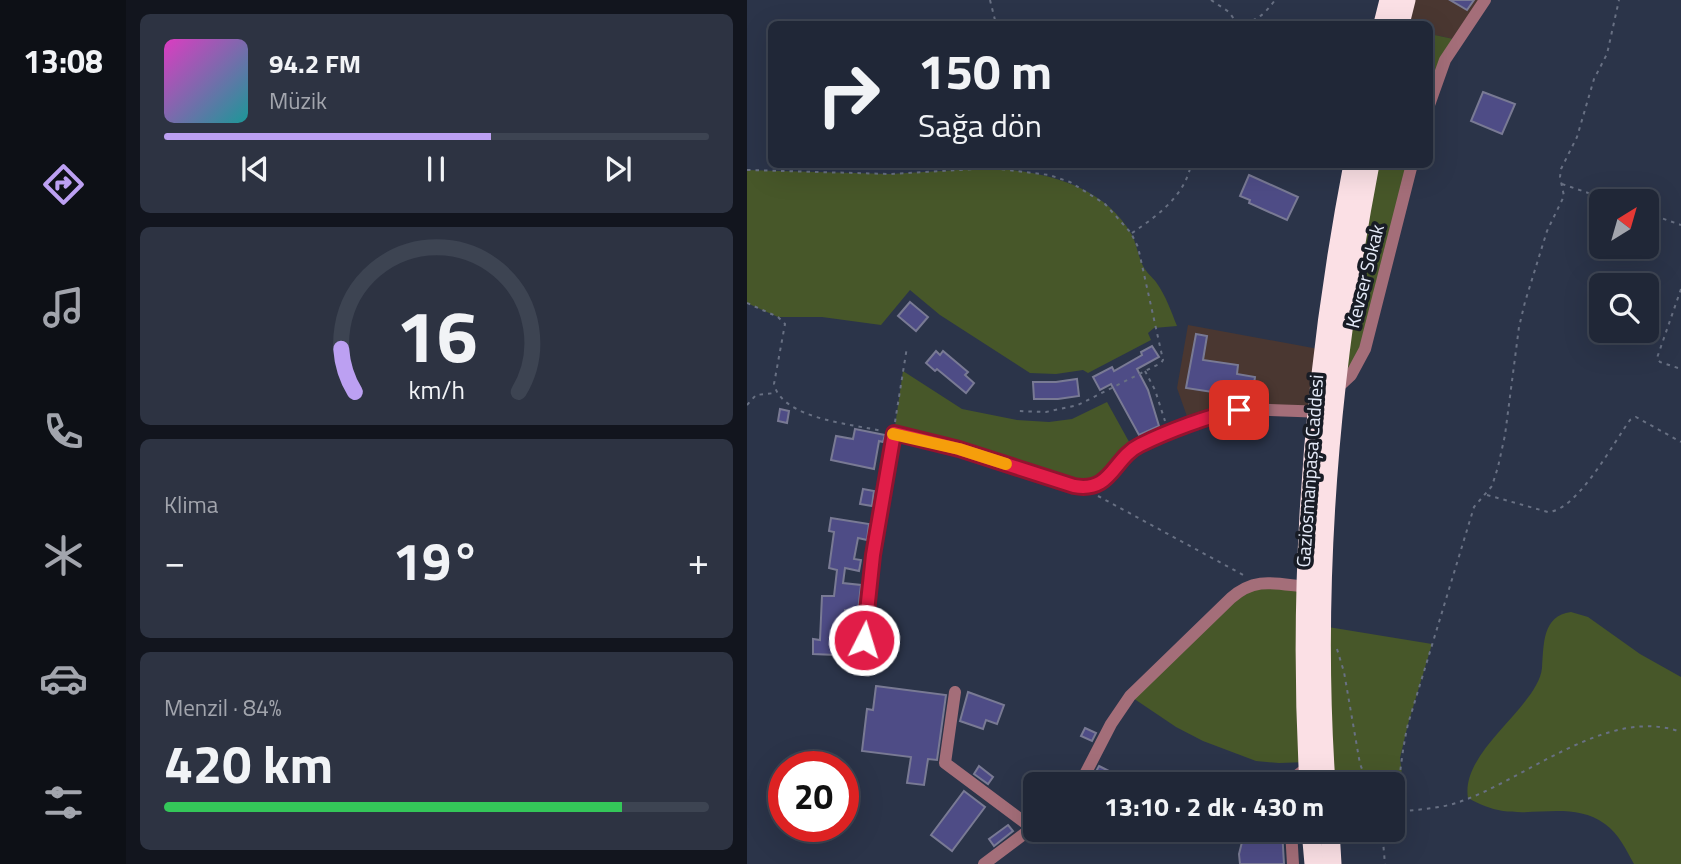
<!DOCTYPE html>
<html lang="tr">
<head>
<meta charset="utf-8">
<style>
	body { margin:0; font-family:"Titillium Web",sans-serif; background:#2d3342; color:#f1f3f6; height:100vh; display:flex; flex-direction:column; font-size:26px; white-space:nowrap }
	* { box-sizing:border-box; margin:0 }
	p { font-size:23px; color:#a2a5ad }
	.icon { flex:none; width:38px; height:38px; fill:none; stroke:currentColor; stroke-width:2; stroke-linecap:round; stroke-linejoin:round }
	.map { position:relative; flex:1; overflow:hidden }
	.sheet { display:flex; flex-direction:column; gap:14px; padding:14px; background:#12151e; width:621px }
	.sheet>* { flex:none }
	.top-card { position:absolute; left:21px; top:21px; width:665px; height:147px; border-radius:10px; box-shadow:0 7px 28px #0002,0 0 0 2px #3d4452; background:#202737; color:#f1f3f6; overflow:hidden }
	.needle { width:46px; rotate:37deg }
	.buttons { position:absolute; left:842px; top:189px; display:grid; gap:14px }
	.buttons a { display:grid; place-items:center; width:70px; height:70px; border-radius:10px; background:#202737; box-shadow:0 7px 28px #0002,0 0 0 2px #3d4452; font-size:35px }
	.speed { position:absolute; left:21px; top:751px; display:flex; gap:14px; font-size:35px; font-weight:700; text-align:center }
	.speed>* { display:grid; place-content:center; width:91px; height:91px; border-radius:50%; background:#202737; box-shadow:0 7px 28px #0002,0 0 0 2px #3d4452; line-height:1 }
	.speed .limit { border:10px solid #d22; background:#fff; color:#111 }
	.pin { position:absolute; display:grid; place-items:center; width:60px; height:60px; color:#fff; margin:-30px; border-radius:14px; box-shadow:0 4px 10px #0006 }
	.me { position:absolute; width:77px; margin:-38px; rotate:5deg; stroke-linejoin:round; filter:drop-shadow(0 0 5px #0008) }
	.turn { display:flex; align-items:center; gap:24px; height:147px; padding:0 35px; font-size:32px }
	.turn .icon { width:91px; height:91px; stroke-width:2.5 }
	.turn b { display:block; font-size:49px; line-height:60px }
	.big { font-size:52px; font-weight:700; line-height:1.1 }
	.sheet .widget { flex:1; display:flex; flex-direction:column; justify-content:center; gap:10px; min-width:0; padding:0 24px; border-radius:10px; background:#2d3342 }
	.sheet .dial { align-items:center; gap:0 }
	.dial svg { height:182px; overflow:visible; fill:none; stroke:#3d4452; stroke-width:7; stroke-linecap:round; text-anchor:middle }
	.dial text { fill:#f1f3f6; stroke:none }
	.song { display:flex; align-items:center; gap:21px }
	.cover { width:84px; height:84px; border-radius:10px; background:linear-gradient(135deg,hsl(310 70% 55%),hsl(180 70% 35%)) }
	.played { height:7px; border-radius:4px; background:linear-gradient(90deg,#bca0f2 60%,#3d4452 60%) }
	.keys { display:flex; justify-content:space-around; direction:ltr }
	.heat { display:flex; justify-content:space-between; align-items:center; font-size:38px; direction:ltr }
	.charge { height:10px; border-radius:5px; background:linear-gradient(90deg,#34c759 84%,#3d4452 0) }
	.trip { position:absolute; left:276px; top:772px; width:382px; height:70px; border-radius:10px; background:#202737; box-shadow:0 7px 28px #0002,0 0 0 2px #3d4452; font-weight:700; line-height:70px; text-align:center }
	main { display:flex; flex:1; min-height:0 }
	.tab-bar { display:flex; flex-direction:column; width:126px; justify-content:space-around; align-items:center; background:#0d1016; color:#a2a5ad }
	.tab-bar .icon { width:49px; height:49px }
	.tab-bar .selected { color:#bca0f2 }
	.tab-bar b { font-size:32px; color:#f1f3f6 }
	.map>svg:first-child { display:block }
	.commercial { fill:#4a3731 }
	.green { fill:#475729 }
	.building { fill:#4e4c86; stroke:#797a94; stroke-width:2 }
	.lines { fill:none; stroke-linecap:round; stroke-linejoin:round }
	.path { stroke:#687083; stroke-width:2; stroke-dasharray:3.5 5; stroke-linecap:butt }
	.minor { stroke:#a46e79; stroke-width:12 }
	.highway { stroke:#fbe0e5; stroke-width:19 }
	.route-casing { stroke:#92132f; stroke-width:18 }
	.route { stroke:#e11d48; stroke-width:12 }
	.slow { stroke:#f59e0b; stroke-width:12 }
	.labels { text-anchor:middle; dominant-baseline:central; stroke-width:7; stroke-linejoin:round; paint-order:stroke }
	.street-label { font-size:19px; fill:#e5ebf9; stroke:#181c25 }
</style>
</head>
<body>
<main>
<nav class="tab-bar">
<b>13:08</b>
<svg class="icon selected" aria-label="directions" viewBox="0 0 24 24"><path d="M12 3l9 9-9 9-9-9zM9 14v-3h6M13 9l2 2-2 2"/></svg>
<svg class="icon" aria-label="music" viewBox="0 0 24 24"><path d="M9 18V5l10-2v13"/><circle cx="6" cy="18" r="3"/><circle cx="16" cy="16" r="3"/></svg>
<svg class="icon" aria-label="phone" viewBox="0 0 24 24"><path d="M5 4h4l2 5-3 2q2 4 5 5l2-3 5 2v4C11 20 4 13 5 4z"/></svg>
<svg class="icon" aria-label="climate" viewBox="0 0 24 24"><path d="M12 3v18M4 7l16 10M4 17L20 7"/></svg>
<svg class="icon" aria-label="car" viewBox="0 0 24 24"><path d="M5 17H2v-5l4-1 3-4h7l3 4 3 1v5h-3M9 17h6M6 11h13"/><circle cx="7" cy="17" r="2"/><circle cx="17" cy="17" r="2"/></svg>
<svg class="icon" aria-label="filters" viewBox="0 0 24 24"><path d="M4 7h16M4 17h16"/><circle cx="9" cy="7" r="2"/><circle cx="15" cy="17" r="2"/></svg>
</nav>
<section class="sheet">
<div class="widget">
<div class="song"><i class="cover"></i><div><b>94.2 FM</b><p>Müzik</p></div></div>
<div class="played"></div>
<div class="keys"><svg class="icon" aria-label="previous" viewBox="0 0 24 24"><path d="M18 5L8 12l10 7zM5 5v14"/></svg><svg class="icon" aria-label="pause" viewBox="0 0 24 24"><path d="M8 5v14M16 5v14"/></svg><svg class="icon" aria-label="next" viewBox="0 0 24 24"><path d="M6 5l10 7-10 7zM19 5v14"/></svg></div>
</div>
<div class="widget dial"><svg viewBox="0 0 100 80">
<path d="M14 69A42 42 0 1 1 86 69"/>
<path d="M14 69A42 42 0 0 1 8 50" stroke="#bca0f2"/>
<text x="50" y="56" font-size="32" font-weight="700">16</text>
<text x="50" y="72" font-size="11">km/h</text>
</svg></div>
<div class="widget"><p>Klima</p>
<div class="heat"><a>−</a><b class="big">19°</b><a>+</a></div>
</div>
<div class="widget"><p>Menzil · 84%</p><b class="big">420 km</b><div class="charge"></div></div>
</section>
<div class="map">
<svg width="934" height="864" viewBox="0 0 934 864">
	<rect width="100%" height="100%" fill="#2b3449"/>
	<g class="commercial">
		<path d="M659,0H738L711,40L683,34L682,24H653Z"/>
		<path d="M441,325L577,350L570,412L492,410L443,425L430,388Z"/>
	</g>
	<g class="green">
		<path d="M683,34L711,40L683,105Z"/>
		<path d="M623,165H665L618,349L589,389Z"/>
		<path d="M245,168C298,172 356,184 385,235C390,245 391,256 396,266C399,272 405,277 409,282C419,296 424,311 430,326L407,328L401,333L404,340L341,373L336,370L309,374L283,373L193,315L163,290L134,325L75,317H31L0,303V170L143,174Z"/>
		<path d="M156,371L215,409L270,420L302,422L325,419L360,402L386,449L343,487L147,433Z"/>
		<path d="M560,587L561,762L532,763L509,761L456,741L429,727L383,696L493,590Z"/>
		<path d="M824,612L841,617L893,654L934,677V864H887C879,850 872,834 858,824C827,802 791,816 756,811C743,809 732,804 721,798C713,751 791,707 795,668C797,644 795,616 824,612Z"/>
		<path d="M575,626L685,644L661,724L653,758L655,775L647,812L646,784C615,784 603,789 578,767Z"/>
	</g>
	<g class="building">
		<path d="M703,0H727L720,10Z"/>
		<path d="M736,92L768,104L755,134L724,121Z"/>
		<path d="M502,175L551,197L540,220L502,203L503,200L493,196Z"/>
		<path d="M163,302L181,317L169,331L151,316Z"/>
		<path d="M449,334L460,336L456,360L491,365L490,374L508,377L505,398L439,388Z"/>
		<path d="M405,346L412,357L390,369L401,390L412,426L392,435L364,384L353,390L346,377L365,367L367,371L395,355L394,352Z"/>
		<path d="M189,351L193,355L196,351L221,372L218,375L227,383L219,393L190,369L188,371L179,363Z"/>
		<path d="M330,379L332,396L311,399H287L286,382H309Z"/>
		<path d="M33,409L42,411L40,423L31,421Z"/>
		<path d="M108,429L138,435L136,442L132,441L127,469L84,460L89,436L106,439Z"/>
		<path d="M116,489L127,491L125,506L113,504Z"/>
		<path d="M84,518L122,524L120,540L111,538L107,559L114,560L112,571L98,568L96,583L114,585L111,611L98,610L96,641H109L113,647L112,656L66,654V639L73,640L75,596H87L90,570L82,568L87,532L82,531Z"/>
		<path d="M129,686L199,695L190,760L181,759L177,785L160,783L164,757L115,751L120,709L126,710Z"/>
		<path d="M221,692L257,705L250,724L239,720L236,729L213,721Z"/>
		<path d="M338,728L349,733L345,741L334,736Z"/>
		<path d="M232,766L246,777L241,784L227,774Z"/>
		<path d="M352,766L362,771L357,782L346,777Z"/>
		<path d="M217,791L238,807L205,851L184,835Z"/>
		<path d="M261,825L266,831L247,846L242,839Z"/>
		<path d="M498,830H535L537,864H493L492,854Z"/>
	</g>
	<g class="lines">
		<g class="path">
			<path d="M243,0L249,24"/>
			<path d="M464,0L482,12L489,22"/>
			<path d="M489,24C508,23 517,15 528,0"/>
			<path d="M0,170L143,174L245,168L302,175L323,182L358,204L384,233L391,247L416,360L414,363L331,405L299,412L270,411"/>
			<path d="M815,184L865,201"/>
			<path d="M900,213L934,225"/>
			<path d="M385,233C410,216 438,196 444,164"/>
			<path d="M934,289L910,358L913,362L934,369"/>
			<path d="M0,303L31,317L38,324L27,384C35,419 105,424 135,431"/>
			<path d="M398,371L408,390L418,421"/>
			<path d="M0,405L9,395L28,393"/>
			<path d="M148,422L160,347"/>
			<path d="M740,495L801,512C830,511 867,442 883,420L889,417L934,442"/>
			<path d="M351,496L500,577"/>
			<path d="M590,649L597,672L613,764L621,784"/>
			<path d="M646,812C666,810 690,809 709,803C778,781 860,705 934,732"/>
			<path d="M647,812C653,782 654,754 661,724L727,507L745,486L751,467L758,435L772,327L778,302L800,231L817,196L813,177L814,169L830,137L847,79L860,54L872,0"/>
			<path d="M635,830L638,864"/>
		</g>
		<g class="minor">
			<path d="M682,105L698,60L738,0"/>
			<path d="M590,388L604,375L618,349L665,164"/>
			<path d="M117,640C124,571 133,502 147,433L212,449L327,486C365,493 365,459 392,445C413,435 467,413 489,411C515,408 544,411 570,412"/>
			<path d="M208,692L198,763L285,828"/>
			<path d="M333,784L364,724L383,696L484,598C509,576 529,584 560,587"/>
			<path d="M532,784L547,778L561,767"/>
			<path d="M544,830L546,864"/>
			<path d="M237,864L289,825"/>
		</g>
		<g class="highway">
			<path d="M636,24L642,0"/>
			<path d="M653,24L659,0"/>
			<path d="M562,784C550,578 567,367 606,164"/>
			<path d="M579,784C565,578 584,367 623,164"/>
			<path d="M564,830L567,864"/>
			<path d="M583,830L585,864"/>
		</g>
	</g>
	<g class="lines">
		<defs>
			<path id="route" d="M117,640L126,555L147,433L212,449L327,486C365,493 366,458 393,445C419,432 463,415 492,410"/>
		</defs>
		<use href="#route" class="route-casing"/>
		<use href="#route" class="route"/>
		<path class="slow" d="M146,434L212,449L259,464"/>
	</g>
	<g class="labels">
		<g class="street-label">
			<text transform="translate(617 276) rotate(-76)">Kevser Sokak</text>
			<text transform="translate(562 471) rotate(-86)">Gaziosmanpaşa Caddesi</text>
		</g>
	</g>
</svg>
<div class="buttons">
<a><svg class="needle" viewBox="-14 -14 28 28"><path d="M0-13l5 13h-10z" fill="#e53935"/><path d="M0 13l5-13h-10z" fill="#a2a5ad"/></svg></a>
<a><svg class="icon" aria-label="search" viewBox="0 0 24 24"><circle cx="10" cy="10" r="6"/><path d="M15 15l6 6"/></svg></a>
</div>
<div class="speed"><div class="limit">20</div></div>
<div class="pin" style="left:492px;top:410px;background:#d93025"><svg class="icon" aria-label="arrive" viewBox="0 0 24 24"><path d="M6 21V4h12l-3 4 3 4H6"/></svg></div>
<svg class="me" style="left:117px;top:640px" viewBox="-20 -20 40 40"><circle r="17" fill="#e11d48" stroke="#fff" stroke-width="3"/><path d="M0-11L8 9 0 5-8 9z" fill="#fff"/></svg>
<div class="trip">13:10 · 2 dk · 430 m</div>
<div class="top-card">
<div class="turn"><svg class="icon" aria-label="right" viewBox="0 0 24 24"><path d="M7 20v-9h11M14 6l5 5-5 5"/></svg><div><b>150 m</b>Sağa dön</div></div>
</div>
</div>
</main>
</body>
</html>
